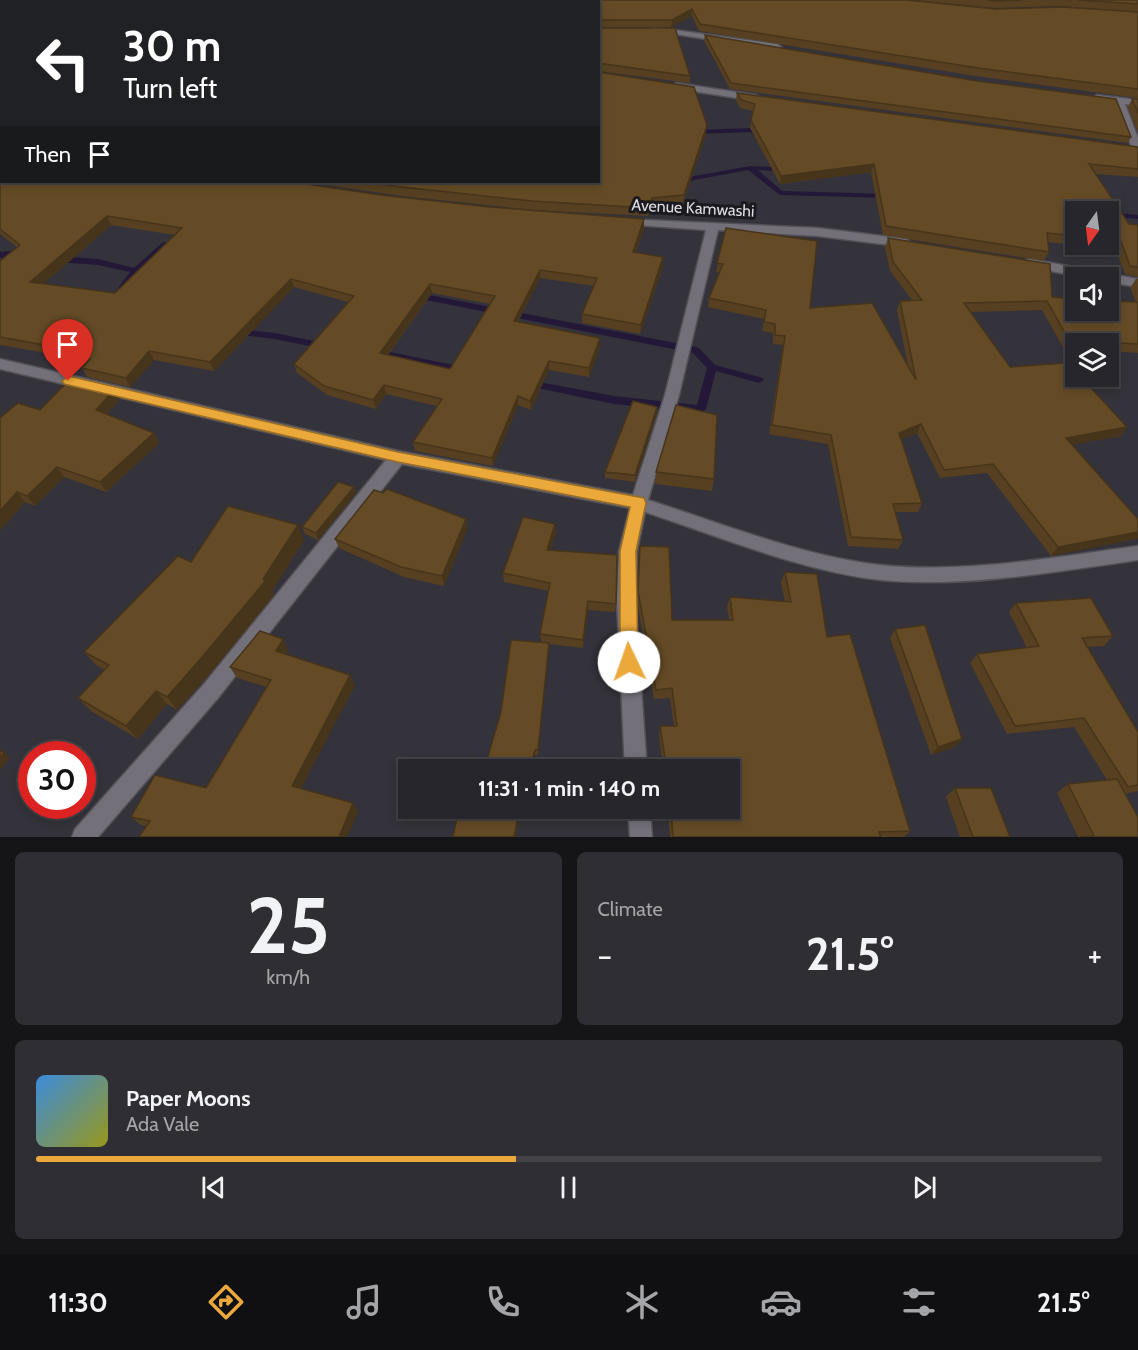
<!DOCTYPE html>
<html lang="en">
<head>
<meta charset="utf-8">
<style>
	body { margin:0; font-family:Cabin,sans-serif; background:#2f2e34; color:#f1f3f6; height:100vh; display:flex; flex-direction:column; font-size:22px; white-space:nowrap }
	* { box-sizing:border-box; margin:0 }
	p { font-size:20px; color:#a4a5a9 }
	.icon { flex:none; width:33px; height:33px; fill:none; stroke:currentColor; stroke-width:2; stroke-linecap:round; stroke-linejoin:round }
	.map { position:relative; height:837px; overflow:hidden }
	.sheet { display:flex; flex-direction:column; gap:15px; padding:15px; background:#151518; flex:1 }
	.sheet>* { flex:none }
	.top-card { position:absolute; left:0px; top:0px; width:600px; height:183px; box-shadow:0 3px 9px #0003,0 0 0 2px #434348; background:#202124; color:#fff; overflow:hidden }
	.needle { width:39px; rotate:194deg }
	.fabs { position:absolute; left:1065px; top:201px; display:grid; gap:12px }
	.fabs a { display:grid; place-items:center; width:54px; height:54px; border-radius:0px; background:#27262c; box-shadow:0 3px 9px #0003,0 0 0 2px #434348; font-size:30px }
	.speed { position:absolute; left:18px; top:741px; display:flex; gap:12px; font-size:30px; font-weight:700; text-align:center }
	.speed>* { display:grid; place-content:center; width:78px; height:78px; border-radius:50%; background:#27262c; box-shadow:0 3px 9px #0003,0 0 0 2px #434348; line-height:1 }
	.speed .limit { border:9px solid #d22; background:#fff; color:#111 }
	.pin { position:absolute; display:grid; place-items:center; width:51px; height:51px; color:#fff; margin:-62px -26px; border-radius:50% 50% 50% 0; rotate:-45deg; box-shadow:0 0 6px #0007 }
	.pin .icon { rotate:45deg }
	.me { position:absolute; width:66px; margin:-33px; rotate:357deg; stroke-linejoin:round; filter:drop-shadow(0 0 4px #0008) }
	.turn { display:flex; align-items:center; gap:21px; height:126px; padding:0 24px; font-size:27px }
	.turn .icon { width:78px; height:78px; stroke-width:2.5 }
	.turn b { display:block; font-size:42px; line-height:51px }
	.then { display:flex; align-items:center; height:57px; padding:0 24px; background:#0003; gap:12px; font-size:22px }
	.big { font-size:45px; font-weight:700; line-height:1.1 }
	.sheet .card { flex:1; display:flex; flex-direction:column; justify-content:center; gap:9px; min-width:0; padding:0 21px; border-radius:9px; background:#2f2e34 }
	.sheet .dial { align-items:center; gap:0 }
	.dial b { font-size:78px; line-height:1 }
	.song { display:flex; align-items:center; gap:18px }
	.cover { width:72px; height:72px; border-radius:9px; background:linear-gradient(135deg,hsl(210 70% 55%),hsl(60 70% 35%)) }
	.played { height:6px; border-radius:3px; background:linear-gradient(90deg,#eca93b 45%,#434348 45%) }
	.keys { display:flex; justify-content:space-around; direction:ltr }
	.heat { display:flex; justify-content:space-between; align-items:center; font-size:33px; direction:ltr }
	.sheet .tiles { flex:1; display:grid; gap:15px; grid-template-columns:1fr 1fr }
	.card:last-child { grid-column:span 2 }
	.trip { position:absolute; left:398px; top:759px; width:342px; height:60px; border-radius:0px; background:#27262c; box-shadow:0 3px 9px #0003,0 0 0 2px #434348; font-weight:700; line-height:60px; text-align:center }
	.dock { display:flex; height:96px; justify-content:space-around; align-items:center; background:#100f12; color:#a4a5a9 }
	.dock .icon { width:42px; height:42px }
	.dock .selected { color:#eca93b }
	.dock b { font-size:27px; color:#f1f3f6 }
	.map>svg:first-child { display:block }
	.lines { fill:none; stroke-linecap:round; stroke-linejoin:round }
	.stream { fill:#241839; fill-rule:evenodd }
	.street-casing { stroke:#535057; stroke-width:3 }
	.street { fill:#73707a; fill-rule:evenodd }
	.wall { fill:#564021; fill-rule:evenodd }
	.shaded-wall { fill:#46341b }
	.building { fill:#644b26; stroke:#46341b; stroke-width:1.5; fill-rule:evenodd }
	.route { fill:#eca93b; stroke:#996e26; stroke-width:1.5 }
	.labels { text-anchor:middle; dominant-baseline:central; stroke-width:6; stroke-linejoin:round; paint-order:stroke }
	.far-street-label { font-size:16px; fill:#dfdee3; stroke:#1b1a1e }
</style>
</head>
<body>
<div class="map">
<svg width="1138" height="837" viewBox="0 0 1138 837">
	<rect width="100%" height="100%" fill="#34323a"/>
	<g class="lines">
		<g class="stream">
			<path d="M2,60V64L0,65V61Z"/>
			<path d="M0,107H2V112L0,111Z"/>
			<path d="M753,128L755,129L763,139L761,140H757L751,132L693,134L690,132L693,130Z"/>
			<path d="M770,160H776L781,169L780,171L758,170L782,191L890,194L894,196L890,198L780,195L748,170L678,183L674,181L678,179L750,166L772,167L769,162Z"/>
			<path d="M1108,212L1138,215V219L1108,216Z"/>
			<path d="M165,242L169,245L168,247C157,257 129,277 127,291L124,292L118,288L130,272L98,265L57,262L53,259L57,256L98,259L134,268L162,243Z"/>
			<path d="M21,250L25,253L24,255L0,258V252Z"/>
			<path d="M414,292L696,347L699,348L715,365L763,378L764,380L759,383L716,371L706,409L701,413L614,404L528,386L523,383L528,380L614,396L697,405L707,368L693,353L411,297L410,295Z"/>
			<path d="M236,329L275,333L324,343L329,346L324,349L275,339L233,334L231,332Z"/>
			<path d="M375,349L463,367L468,370L463,373L372,354L370,352L372,350Z"/>
		</g>
		<defs>
			<g id="street">
				<path d="M652,27L777,44L781,47L777,50L655,31H652Z"/>
				<path d="M676,83L756,95L761,98L756,101L673,88L671,86Z"/>
				<path d="M1097,95L1138,100V106L1125,104L1138,138V154L1133,151L1115,103L1094,100L1092,98Z"/>
				<path d="M625,219L818,228L906,239L912,243L906,247L818,236L718,230L679,395L648,500C724,524 801,556 880,565C962,574 1056,557 1138,546V560C1055,572 964,588 881,580C801,571 721,537 645,512L637,551L635,601L647,770H625L617,601L619,551L630,508L402,464L218,698L98,837H72L75,829L204,684L386,460L0,369V359L398,451L633,495L665,395L706,230L621,224L619,222Z"/>
				<path d="M1030,259L1138,279V287L1108,282V278H1085L1026,266V260Z"/>
				<path d="M628,808H650L652,837H630Z"/>
			</g>
		</defs>
		<use href="#street" class="street-casing"/>
		<use href="#street" class="street"/>
	</g>
	<g class="wall">
		<path d="M0,0H906L996,9L1062,7L1138,12V98L975,76L699,31L692,16L671,27H598V2H2V60L0,61Z"/>
		<path d="M911,0H1138V12L1059,6L994,8Z"/>
		<path d="M598,28L690,76V83L598,71Z"/>
		<path d="M705,35L1131,137L1128,143L730,89L704,40Z"/>
		<path d="M737,93L1138,147V177L1095,174L1129,224L1138,225V277L1125,274L1116,250L1048,242L1049,252L1044,261L883,235L871,172L780,184L750,128L753,111L740,108L736,100ZM1076,212H1108V244H1076Z"/>
		<path d="M1132,99H1138V132L1128,107Z"/>
		<path d="M0,110L2,182L381,195L644,228L636,253L663,266L640,334L582,323V314L594,286L540,278L518,322L600,347L589,377L549,370L531,410L518,405L493,466L415,451L413,442L437,406L386,394L376,409L327,395L297,373L294,364L348,302L294,287L214,371L154,360L130,387L87,377L82,368L84,366L73,364L69,357L0,345V261L17,247L0,234ZM111,225L175,235L115,293L43,284ZM432,293L490,304L450,369L388,355Z"/>
		<path d="M706,134L683,203L651,206L648,216L532,210L403,196L305,182H598Z"/>
		<path d="M726,228L810,308L908,366L897,310L900,301L912,300L890,271L885,247L888,238L1052,297L1136,302L1130,288L1136,279H1138V353L1108,351V344H1076V349H1064L1042,310L970,312L1010,367L1121,436L1072,444L1138,519L1051,556L987,473L940,478L917,433L901,439L922,503L918,512H895L903,540L898,549L848,546L828,444L769,434L783,345L773,344V333L762,331L764,319L708,307L709,298L719,272H716Z"/>
		<path d="M120,399L107,414L154,433L159,443L106,492L64,477L35,506L25,502L0,530V418L40,410Z"/>
		<path d="M657,413L635,482L605,478V472Z"/>
		<path d="M656,472L714,479L712,491L655,484Z"/>
		<path d="M356,493L318,540L305,534L302,527Z"/>
		<path d="M466,519L467,529L444,586L404,577L339,548L335,539Z"/>
		<path d="M555,524L556,533L550,550L616,604L615,612L588,610L583,648L549,644L538,755L487,760L541,642L540,634L549,591L504,582L503,573Z"/>
		<path d="M304,540L272,591L274,595L213,670L177,710L167,704L138,739L91,711L78,698L105,670L96,665L84,652L191,562Z"/>
		<path d="M640,546L672,620H729L727,607L730,597L785,602L781,582L785,572L827,637L910,831L904,837H670L668,808H729V770H665V766L663,767L659,735L660,726H674L670,698L654,699L637,601Z"/>
		<path d="M1016,603L1113,636L1104,646L1087,647L1138,732V791L1125,794L1138,837H1078L1057,793L1068,784L1107,780L1074,727L1007,734L970,663L977,654L1027,648L1009,612Z"/>
		<path d="M895,629L962,739L955,747L931,755L890,638Z"/>
		<path d="M288,650L285,654L355,685L301,788L358,812L347,837H139L146,826L141,825L131,817L206,788L267,687L237,678L230,667Z"/>
		<path d="M955,788L1010,837H960L946,797Z"/>
	</g>
	<g class="shaded-wall">
		<path d="M692,9V16L671,27L672,20Z"/>
		<path d="M2,51V60L0,61V52Z"/>
		<path d="M707,125L706,134L683,203L684,195Z"/>
		<path d="M874,164L871,172L780,184L781,176Z"/>
		<path d="M652,198L651,206L648,216V208Z"/>
		<path d="M107,216L111,225L35,291L30,282Z"/>
		<path d="M644,219V228L633,261V252Z"/>
		<path d="M663,257V266L640,334L641,325Z"/>
		<path d="M540,270V278L514,330V321Z"/>
		<path d="M291,279L294,287L214,371L210,362Z"/>
		<path d="M430,284L432,293L382,362L380,353Z"/>
		<path d="M600,338V347L589,377V368Z"/>
		<path d="M149,351L154,360L130,387L126,378Z"/>
		<path d="M549,361V370L531,410L530,401Z"/>
		<path d="M384,385L386,394L376,409L373,400Z"/>
		<path d="M114,390L120,399L102,420L96,410Z"/>
		<path d="M518,396V405L493,466L492,458Z"/>
		<path d="M657,407V413L635,482V475Z"/>
		<path d="M921,424L917,433L895,442L899,433Z"/>
		<path d="M1127,427L1121,436L1060,447L1066,438Z"/>
		<path d="M154,433L159,443L106,492L100,482Z"/>
		<path d="M57,467L64,477L35,506L27,496Z"/>
		<path d="M354,487L356,493L318,540L316,533Z"/>
		<path d="M17,492L25,502L0,530V511Z"/>
		<path d="M466,519L467,529L444,586L442,576Z"/>
		<path d="M555,524L556,533L547,559V550Z"/>
		<path d="M298,525L304,540L272,591L274,595L213,670L177,710L167,697L263,579Z"/>
		<path d="M1138,532V539L1051,556L1058,547Z"/>
		<path d="M588,601V610L583,648V640Z"/>
		<path d="M283,639L288,650L281,661L276,651Z"/>
		<path d="M549,643V648L538,755V750Z"/>
		<path d="M350,675L355,685L298,794L292,786Z"/>
		<path d="M156,691L167,704L138,739L126,726Z"/>
		<path d="M962,739L955,747L931,755L938,747Z"/>
		<path d="M535,750V756L532,770H530Z"/>
		<path d="M4,753L10,758L0,769V757Z"/>
		<path d="M353,803L358,812L347,837H339Z"/>
		<path d="M520,808H522L515,837L514,836Z"/>
	</g>
	<g class="building">
		<path d="M0,0H906L996,9L1062,7L1138,12V89L978,68L700,24L692,9L672,20H598V2H2V51L0,52Z"/>
		<path d="M988,0H1022L997,1Z"/>
		<path d="M1078,0H1138V4Z"/>
		<path d="M598,28H675L690,76L598,63Z"/>
		<path d="M705,35L977,81L1116,99L1131,137L731,83Z"/>
		<path d="M598,72L694,87L707,125L684,195L652,198L648,208L532,201L402,187L361,182H598Z"/>
		<path d="M737,93L1138,147V169L1089,164L1129,224L1138,225V267L1130,266L1121,241L1108,240V212H1076V236L1047,233L1049,252L886,226L874,164L781,176L751,120L755,104L741,100Z"/>
		<path d="M1132,99H1138V113Z"/>
		<path d="M0,110H2V182H292L381,195L490,207L644,219L633,252L663,257L641,325L582,314L597,278L540,270L514,321L600,338L589,368L549,361L530,401L518,396L492,458L413,442L442,399L384,385L373,400L324,386L294,364L354,296L291,279L210,362L149,351L126,378L82,368L90,359L68,355L72,350L0,337V261L20,245L0,229ZM107,216L182,228L115,293L30,282ZM430,284L495,296L450,369L380,353Z"/>
		<path d="M726,228L817,241L810,308L872,303L916,380L900,301L922,300L893,262L888,238L1050,264L1052,297L1076,299V310H1108V301L1138,302V344L1069,340L1047,301L964,303L1010,367L1066,363L1076,372V376H1080L1127,427L1066,438L1138,519V532L1058,547L993,464L944,470L921,424L899,433L922,503L893,504L903,540L851,537L831,435L772,425L785,336L775,335V324L764,322L766,310L709,298L723,264L717,263Z"/>
		<path d="M70,379L114,390L96,410L154,433L100,482L57,467L27,496L17,492L0,511V418L18,403L40,410Z"/>
		<path d="M633,401L657,407L635,475L605,472Z"/>
		<path d="M676,405L717,415L714,479L656,472Z"/>
		<path d="M338,482L354,487L316,533L302,527Z"/>
		<path d="M387,489L466,519L442,576L401,567L335,539L374,490L383,493Z"/>
		<path d="M228,506L298,525L263,579L266,580L203,656L167,697L156,691L126,726L78,698L109,665L84,652L178,556L191,562Z"/>
		<path d="M523,517L555,524L547,550L617,555L616,604L588,601L583,640L540,634L550,583L503,573Z"/>
		<path d="M640,546L669,547L672,620H733L730,597L791,602L785,572L817,574L827,637L850,634L910,831L879,832L881,837H673L671,808H729V770H668L667,758H665L660,726H677L672,688L656,690L638,591Z"/>
		<path d="M1091,598L1113,636L1082,638L1138,732V785L1128,787L1084,718L1015,726L977,654L1039,646L1016,603Z"/>
		<path d="M925,625L962,739L938,747L895,629Z"/>
		<path d="M260,631L283,639L276,651L350,675L292,786L353,803L339,837H139L150,821L131,817L155,775L206,788L271,680L230,667Z"/>
		<path d="M511,640L549,643L538,750H535L530,770H469L472,757L487,760L501,712Z"/>
		<path d="M0,750L4,753L0,757Z"/>
		<path d="M1117,779L1138,817V837H1080L1094,836L1068,784Z"/>
		<path d="M955,788H991L1010,837H973Z"/>
		<path d="M459,808H520L514,836L519,837H453Z"/>
	</g>
	<path class="route" d="M68,376L398,452L644,498L646,503L636,551L638,662L635,668L629,670L623,668L620,662V551L630,507L398,462L64,384L62,381Z"/>
	<g class="labels">
		<g class="far-street-label">
			<text transform="translate(693 208) rotate(3)">Avenue Kamwashi</text>
		</g>
	</g>
</svg>
<div class="fabs">
<a><svg class="needle" viewBox="-14 -14 28 28"><path d="M0-13l5 13h-10z" fill="#e53935"/><path d="M0 13l5-13h-10z" fill="#a4a5a9"/></svg></a>
<a><svg class="icon" aria-label="sound" viewBox="0 0 24 24"><path d="M4 9h4l5-4v14l-5-4H4zM17 9q2 3 0 6"/></svg></a>
<a><svg class="icon" aria-label="layers" viewBox="0 0 24 24"><path d="M12 4l9 5-9 5-9-5zM3 14l9 5 9-5"/></svg></a>
</div>
<div class="speed"><div class="limit">30</div></div>
<div class="pin" style="left:68px;top:381px;background:#d93025"><svg class="icon" aria-label="arrive" viewBox="0 0 24 24"><path d="M6 21V4h12l-3 4 3 4H6"/></svg></div>
<svg class="me" style="left:629px;top:662px" viewBox="-20 -20 40 40"><circle r="19" fill="#fff"/><path d="M0-13L10 11 0 6-10 11z" fill="#eca93b"/></svg>
<div class="trip">11:31 · 1 min · 140 m</div>
<div class="top-card">
<div class="turn"><svg class="icon" aria-label="left" viewBox="0 0 24 24"><path d="M17 20v-9H6M10 6l-5 5 5 5"/></svg><div><b>30 m</b>Turn left</div></div>
<div class="then">Then<svg class="icon" aria-label="arrive" viewBox="0 0 24 24"><path d="M6 21V4h12l-3 4 3 4H6"/></svg></div>
</div>
</div>
<section class="sheet">
<div class="tiles">
<div class="card dial"><b>25</b><p>km/h</p></div>
<div class="card"><p>Climate</p>
<div class="heat"><a>−</a><b class="big">21.5°</b><a>+</a></div>
</div>
<div class="card">
<div class="song"><i class="cover"></i><div><b>Paper Moons</b><p>Ada Vale</p></div></div>
<div class="played"></div>
<div class="keys"><svg class="icon" aria-label="previous" viewBox="0 0 24 24"><path d="M18 5L8 12l10 7zM5 5v14"/></svg><svg class="icon" aria-label="pause" viewBox="0 0 24 24"><path d="M8 5v14M16 5v14"/></svg><svg class="icon" aria-label="next" viewBox="0 0 24 24"><path d="M6 5l10 7-10 7zM19 5v14"/></svg></div>
</div>
</div>
</section>
<nav class="dock">
<b>11:30</b>
<svg class="icon selected" aria-label="directions" viewBox="0 0 24 24"><path d="M12 3l9 9-9 9-9-9zM9 14v-3h6M13 9l2 2-2 2"/></svg>
<svg class="icon" aria-label="music" viewBox="0 0 24 24"><path d="M9 18V5l10-2v13"/><circle cx="6" cy="18" r="3"/><circle cx="16" cy="16" r="3"/></svg>
<svg class="icon" aria-label="phone" viewBox="0 0 24 24"><path d="M5 4h4l2 5-3 2q2 4 5 5l2-3 5 2v4C11 20 4 13 5 4z"/></svg>
<svg class="icon" aria-label="climate" viewBox="0 0 24 24"><path d="M12 3v18M4 7l16 10M4 17L20 7"/></svg>
<svg class="icon" aria-label="car" viewBox="0 0 24 24"><path d="M5 17H2v-5l4-1 3-4h7l3 4 3 1v5h-3M9 17h6M6 11h13"/><circle cx="7" cy="17" r="2"/><circle cx="17" cy="17" r="2"/></svg>
<svg class="icon" aria-label="filters" viewBox="0 0 24 24"><path d="M4 7h16M4 17h16"/><circle cx="9" cy="7" r="2"/><circle cx="15" cy="17" r="2"/></svg>
<b>21.5°</b>
</nav>
</body>
</html>
